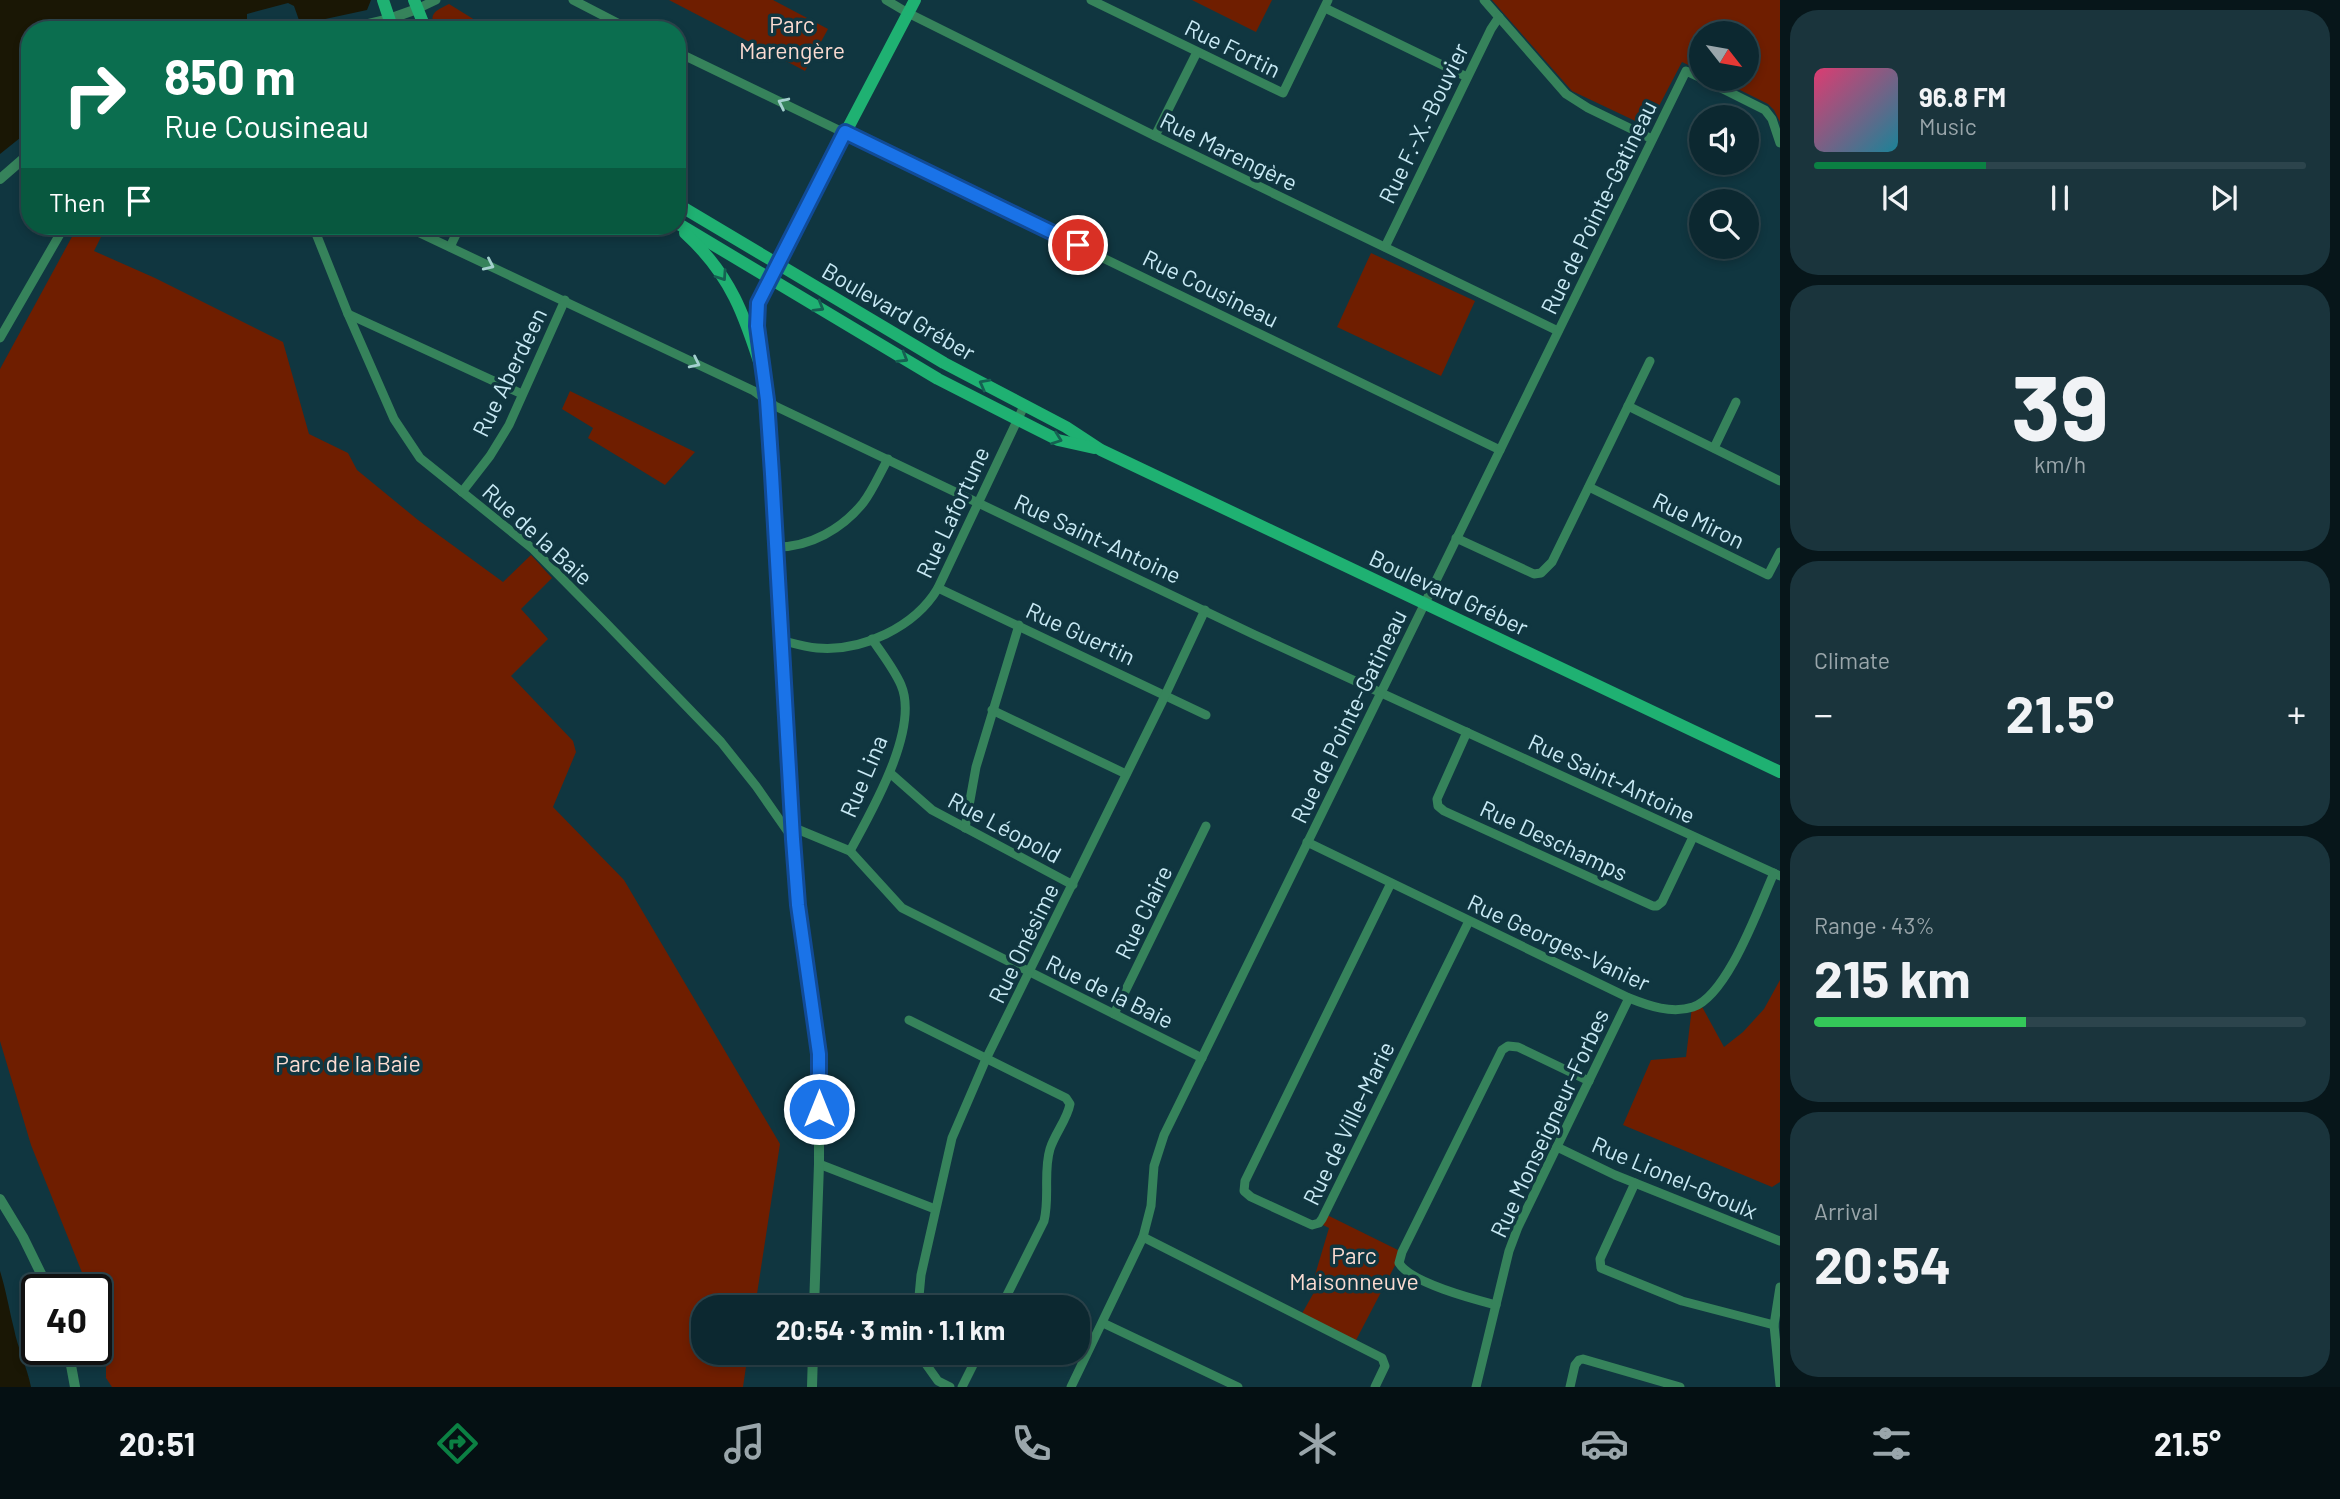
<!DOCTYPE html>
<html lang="en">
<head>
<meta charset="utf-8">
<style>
	body { margin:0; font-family:Barlow,sans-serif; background:#1a343c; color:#f1f3f6; height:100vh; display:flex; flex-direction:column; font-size:26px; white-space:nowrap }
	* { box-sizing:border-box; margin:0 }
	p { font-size:23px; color:#9aa6ab }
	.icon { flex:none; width:38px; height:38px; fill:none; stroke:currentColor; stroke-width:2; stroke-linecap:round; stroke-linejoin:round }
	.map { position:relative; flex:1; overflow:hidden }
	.side { display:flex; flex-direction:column; gap:10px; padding:10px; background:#07161a; width:560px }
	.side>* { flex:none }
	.banner { position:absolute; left:21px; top:21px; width:665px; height:214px; border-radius:28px; box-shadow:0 4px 10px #0003,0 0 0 2px #2c444c; background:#0b6e4f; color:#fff; overflow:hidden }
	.needle { width:46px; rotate:121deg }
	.fabs { position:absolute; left:1689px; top:21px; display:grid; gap:14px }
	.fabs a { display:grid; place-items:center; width:70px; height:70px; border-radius:50%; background:#0c2830; box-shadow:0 4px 10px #0003,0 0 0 2px #2c444c; font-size:35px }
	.speed { position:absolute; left:21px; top:1274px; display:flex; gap:14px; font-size:35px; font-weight:700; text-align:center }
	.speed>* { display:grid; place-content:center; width:91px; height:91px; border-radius:50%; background:#0c2830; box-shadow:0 4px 10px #0003,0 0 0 2px #2c444c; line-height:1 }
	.speed .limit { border:4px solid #111; border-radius:10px; background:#fff; color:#111 }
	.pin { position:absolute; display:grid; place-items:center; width:60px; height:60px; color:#fff; margin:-30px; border:4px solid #fff; border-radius:50%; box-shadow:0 2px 7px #0007 }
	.me { position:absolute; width:77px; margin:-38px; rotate:0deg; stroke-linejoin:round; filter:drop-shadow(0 0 5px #0008) }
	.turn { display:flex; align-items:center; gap:24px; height:147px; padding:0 28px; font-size:32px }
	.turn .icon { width:91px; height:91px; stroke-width:2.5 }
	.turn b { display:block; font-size:49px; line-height:60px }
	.then { display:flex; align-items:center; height:66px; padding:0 28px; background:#0003; gap:14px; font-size:26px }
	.big { font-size:52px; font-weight:700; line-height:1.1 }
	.side .tile { flex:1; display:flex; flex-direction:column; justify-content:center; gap:10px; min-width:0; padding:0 24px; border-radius:28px; background:#1a343c }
	.side .dial { align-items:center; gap:0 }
	.dial b { font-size:91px; line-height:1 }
	.song { display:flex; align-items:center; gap:21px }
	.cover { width:84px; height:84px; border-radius:10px; background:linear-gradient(135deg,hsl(340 70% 55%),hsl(190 70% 35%)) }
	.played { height:7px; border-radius:4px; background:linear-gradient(90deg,#0b8043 35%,#2c444c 35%) }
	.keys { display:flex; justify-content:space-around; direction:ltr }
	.heat { display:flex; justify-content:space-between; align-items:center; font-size:38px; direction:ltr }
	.charge { height:10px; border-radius:5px; background:linear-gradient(90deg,#34c759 43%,#2c444c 0) }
	.trip { position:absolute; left:691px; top:1295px; width:399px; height:70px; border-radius:28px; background:#0c2830; box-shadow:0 4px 10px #0003,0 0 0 2px #2c444c; font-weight:700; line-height:70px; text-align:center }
	.dock { display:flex; height:112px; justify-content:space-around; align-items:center; background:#051013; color:#9aa6ab }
	.dock .icon { width:49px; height:49px }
	.dock .selected { color:#0b8043 }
	.dock b { font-size:32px; color:#f1f3f6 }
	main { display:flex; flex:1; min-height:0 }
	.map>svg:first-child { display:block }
	.green { fill:#6f1e00 }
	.water { fill:#1a1705 }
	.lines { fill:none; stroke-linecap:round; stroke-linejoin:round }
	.minor { stroke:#36835b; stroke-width:9 }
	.tertiary { stroke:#36835b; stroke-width:10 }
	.secondary { stroke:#1fb172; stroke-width:12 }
	.oneway { stroke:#a4d0ce }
	.oneway2 { stroke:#156152 }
	.route-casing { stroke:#114b97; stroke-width:18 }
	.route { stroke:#1a73e8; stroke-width:12 }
	.labels { text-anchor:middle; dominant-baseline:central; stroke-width:7; stroke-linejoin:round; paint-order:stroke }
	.park-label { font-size:23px; fill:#fbdbd1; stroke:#103640 }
	.street-label { font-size:23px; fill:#c9eaf5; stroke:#103640 }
</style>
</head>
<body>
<main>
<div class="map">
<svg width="1780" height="1387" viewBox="0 0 1780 1387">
	<rect width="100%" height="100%" fill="#103640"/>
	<g class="green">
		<path d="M669,0H773L828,29L805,71Z"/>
		<path d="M1192,0H1272L1256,32Z"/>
		<path d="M1492,0H1780V122L1774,110L1768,104L1718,79H1746V33H1701V71L1682,62L1648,127L1572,91Z"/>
		<path d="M449,4L483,25L481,30H437C427,14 435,11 449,4Z"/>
		<path d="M96,230L102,235L94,251L155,278L283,342L309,434L348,453L357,470L418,520L503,582L531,555L552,578L521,609L548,639L511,676L573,741L576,752L553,807L624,880L780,1144L755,1307H704V1353H748L743,1387H112L106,1378V1331L96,1307V1290H89L31,1145L0,1041V369L74,233Z"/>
		<path d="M1371,253L1475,301L1441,376L1337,327Z"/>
		<path d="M570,391L695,452L665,485L588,438L593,428L562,409Z"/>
		<path d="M1780,980V1182L1772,1187L1623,1125L1651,1060L1686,1057L1692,1007L1700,1003L1724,1047L1743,1032L1764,1009Z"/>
		<path d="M1325,1214L1402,1252L1354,1344L1300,1317L1321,1280L1315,1275L1329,1228L1319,1223Z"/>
	</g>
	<g class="water">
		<path d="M0,0H371L367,10L302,24L300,23L294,6L288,3L247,14V20L243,29L239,30H30V130L0,154Z"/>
		<path d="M0,1271C6,1290 9,1309 14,1329C18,1349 27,1367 31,1387H0Z"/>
	</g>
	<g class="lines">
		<g class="minor">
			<path d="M573,0L631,30"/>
			<path d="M886,0L908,13L1155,136L1558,331"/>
			<path d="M1091,0L1283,93L1328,0"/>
			<path d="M1484,0L1566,94L1588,108L1652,139"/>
			<path d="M1325,8L1467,77"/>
			<path d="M417,9L436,0"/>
			<path d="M677,52L1500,450"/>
			<path d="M1703,79L1765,110L1772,119L1780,143"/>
			<path d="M1155,136L1197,52"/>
			<path d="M313,226L348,314L394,419L420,458L533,549L605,622L721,742L756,786L793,839"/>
			<path d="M405,226L754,391L775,406L1255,635L1780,876"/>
			<path d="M450,247L460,226"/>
			<path d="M1385,247L1491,29L1499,17"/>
			<path d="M348,314L522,394"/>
			<path d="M0,338L60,234L69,226"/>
			<path d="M1628,406L1780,481"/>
			<path d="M1714,448L1736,402"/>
			<path d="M1589,487L1768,575L1780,552"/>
			<path d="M462,492L490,456L509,425L565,300"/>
			<path d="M1456,538L1534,574L1541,573L1552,562L1650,361"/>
			<path d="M777,547C810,547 842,529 863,503C873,490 880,473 888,459"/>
			<path d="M938,588L1206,715"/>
			<path d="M780,640C792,643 805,647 817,648C862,652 915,627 938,588L1024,406"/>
			<path d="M992,710L1126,774"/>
			<path d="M1467,732L1437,799L1438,806L1444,811L1653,906H1657L1662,902L1693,837"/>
			<path d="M890,773L932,810L1073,885"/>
			<path d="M792,827L850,851L902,908L1202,1058"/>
			<path d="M965,828L976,767L1019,625"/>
			<path d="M1307,842L1629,998C1649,1006 1672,1014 1693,1007C1728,995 1759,906 1774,873"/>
			<path d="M850,851C871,812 920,729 901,685C894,669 882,654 872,639"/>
			<path d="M1391,883L1245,1181L1244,1191L1251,1197L1312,1225L1319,1223L1322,1219L1469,921"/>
			<path d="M1114,1014L1206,826"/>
			<path d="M909,1020L1066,1098L1070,1104C1067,1120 1055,1133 1050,1149C1043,1172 1050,1197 1044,1221L1001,1307"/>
			<path d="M1557,1147L1615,1175L1780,1241"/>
			<path d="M819,1164L935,1209"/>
			<path d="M1635,1183L1600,1259L1601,1268L1682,1301L1774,1325"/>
			<path d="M1143,1237L1382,1358L1385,1366L1375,1387"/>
			<path d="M1780,1287L1774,1325L1780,1385"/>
			<path d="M1496,1305C1473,1299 1411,1283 1399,1263L1402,1252L1502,1050L1508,1046L1518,1047L1589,1081"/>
			<path d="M918,1307L921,1275L952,1138L986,1059L1162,702L1205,610"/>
			<path d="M1103,1323L1238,1387"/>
			<path d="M918,1353L938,1381L950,1387"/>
			<path d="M962,1387L979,1353"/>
			<path d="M1071,1387L1143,1237L1151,1206L1154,1166L1164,1135L1686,71L1701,78"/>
			<path d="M1476,1387L1509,1251L1518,1227L1629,998"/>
			<path d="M1570,1387L1575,1365L1579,1360L1583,1359L1680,1387"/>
		</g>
		<g class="tertiary">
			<path d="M342,30L389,19L417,9"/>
			<path d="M0,179L30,153"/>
			<path d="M760,352C756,321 754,306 769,278"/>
			<path d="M762,368L767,400L777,547L793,839L798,905L819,1054V1164L814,1307"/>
			<path d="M0,1199L23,1237L49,1290"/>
			<path d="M68,1349L75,1387"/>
			<path d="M812,1387L813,1353"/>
		</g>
		<g class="secondary">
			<path d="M383,0L393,30"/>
			<path d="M414,0L426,30"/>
			<path d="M677,204L944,363L1066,427L1101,450L1780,772"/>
			<path d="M677,223L938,379L1058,440L1094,448"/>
			<path d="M685,233C731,275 745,316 763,374"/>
			<path d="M774,269L915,0"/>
		</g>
	</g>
	<defs><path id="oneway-chevron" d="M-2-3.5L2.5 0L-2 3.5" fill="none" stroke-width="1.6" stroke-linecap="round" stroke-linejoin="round" transform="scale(1.75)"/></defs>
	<g class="oneway">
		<use href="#oneway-chevron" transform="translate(783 103) rotate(-154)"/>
		<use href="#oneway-chevron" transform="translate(489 265) rotate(25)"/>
		<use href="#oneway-chevron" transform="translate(695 363) rotate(26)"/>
	</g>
	<g class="oneway2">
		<use href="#oneway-chevron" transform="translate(722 276) rotate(56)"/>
		<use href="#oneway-chevron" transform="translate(819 307) rotate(31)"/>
		<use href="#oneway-chevron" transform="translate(903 358) rotate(31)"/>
		<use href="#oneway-chevron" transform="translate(984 384) rotate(-152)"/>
		<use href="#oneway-chevron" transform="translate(1057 439) rotate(20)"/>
	</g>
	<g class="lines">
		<defs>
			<path id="route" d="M819,1109V1054L798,905L793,839L772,474L767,400L757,326L758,303L845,132L1078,245"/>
		</defs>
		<use href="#route" class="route-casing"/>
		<use href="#route" class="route"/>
	</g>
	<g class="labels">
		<g class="park-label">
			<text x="792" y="24">Parc<tspan x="792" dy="26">Marengère</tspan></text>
			<text x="348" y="1063">Parc de la Baie</text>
			<text x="1354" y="1255">Parc<tspan x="1354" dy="26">Maisonneuve</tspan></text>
		</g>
		<g class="street-label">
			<text transform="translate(1233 48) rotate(26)">Rue Fortin</text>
			<text transform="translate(1423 123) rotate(-64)">Rue F.-X.-Bouvier</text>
			<text transform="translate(1229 151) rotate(26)">Rue Marengère</text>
			<text transform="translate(1598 207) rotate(-64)">Rue de Pointe-Gatineau</text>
			<text transform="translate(1211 288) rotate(26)">Rue Cousineau</text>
			<text transform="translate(899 311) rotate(30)">Boulevard Gréber</text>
			<text transform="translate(509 372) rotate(-64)">Rue Aberdeen</text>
			<text transform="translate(952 512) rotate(-65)">Rue Lafortune</text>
			<text transform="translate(1699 520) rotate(26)">Rue Miron</text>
			<text transform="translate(538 534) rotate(42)">Rue de la Baie</text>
			<text transform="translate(1098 538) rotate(25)">Rue Saint-Antoine</text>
			<text transform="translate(1449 592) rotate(25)">Boulevard Gréber</text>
			<text transform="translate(1081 633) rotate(25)">Rue Guertin</text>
			<text transform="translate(1348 716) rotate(-64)">Rue de Pointe-Gatineau</text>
			<text transform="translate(863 776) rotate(-67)">Rue Lina</text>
			<text transform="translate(1612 778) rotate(25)">Rue Saint-Antoine</text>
			<text transform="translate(1005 827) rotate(28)">Rue Léopold</text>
			<text transform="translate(1554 840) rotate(25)">Rue Deschamps</text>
			<text transform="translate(1143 912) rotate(-64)">Rue Claire</text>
			<text transform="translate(1559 942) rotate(25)">Rue Georges-Vanier</text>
			<text transform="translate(1023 943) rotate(-64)">Rue Onésime</text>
			<text transform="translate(1110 991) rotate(26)">Rue de la Baie</text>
			<text transform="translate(1348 1123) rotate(-64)">Rue de Ville-Marie</text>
			<text transform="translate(1549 1123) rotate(-65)">Rue Monseigneur-Forbes</text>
			<text transform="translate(1675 1177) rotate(23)">Rue Lionel-Groulx</text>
		</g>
	</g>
</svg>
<div class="fabs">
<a><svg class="needle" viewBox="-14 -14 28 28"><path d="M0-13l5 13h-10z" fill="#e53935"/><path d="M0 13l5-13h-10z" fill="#9aa6ab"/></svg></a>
<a><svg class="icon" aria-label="sound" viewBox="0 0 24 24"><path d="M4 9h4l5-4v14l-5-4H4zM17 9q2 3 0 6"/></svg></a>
<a><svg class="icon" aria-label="search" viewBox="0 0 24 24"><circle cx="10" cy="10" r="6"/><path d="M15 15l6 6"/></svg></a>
</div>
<div class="speed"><div class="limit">40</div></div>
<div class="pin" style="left:1078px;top:245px;background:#d93025"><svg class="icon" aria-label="arrive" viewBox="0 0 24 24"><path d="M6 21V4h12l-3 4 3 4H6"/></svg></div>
<svg class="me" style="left:819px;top:1109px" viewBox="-20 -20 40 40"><circle r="17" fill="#1a73e8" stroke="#fff" stroke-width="3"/><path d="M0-11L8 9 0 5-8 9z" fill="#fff"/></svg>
<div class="trip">20:54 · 3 min · 1.1 km</div>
<div class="banner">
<div class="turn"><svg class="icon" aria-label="right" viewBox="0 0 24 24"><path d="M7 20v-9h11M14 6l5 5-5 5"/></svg><div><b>850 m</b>Rue Cousineau</div></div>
<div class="then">Then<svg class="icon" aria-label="arrive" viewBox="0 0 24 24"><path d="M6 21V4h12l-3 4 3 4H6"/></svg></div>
</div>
</div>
<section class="side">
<div class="tile">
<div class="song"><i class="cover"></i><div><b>96.8 FM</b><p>Music</p></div></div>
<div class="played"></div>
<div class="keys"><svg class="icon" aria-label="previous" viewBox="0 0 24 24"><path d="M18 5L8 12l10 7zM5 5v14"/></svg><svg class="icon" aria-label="pause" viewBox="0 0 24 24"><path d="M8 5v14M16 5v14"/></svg><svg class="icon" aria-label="next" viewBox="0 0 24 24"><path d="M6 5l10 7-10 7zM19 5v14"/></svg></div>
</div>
<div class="tile dial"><b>39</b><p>km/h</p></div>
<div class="tile"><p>Climate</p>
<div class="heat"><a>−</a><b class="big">21.5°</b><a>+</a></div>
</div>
<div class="tile"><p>Range · 43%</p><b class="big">215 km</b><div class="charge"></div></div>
<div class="tile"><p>Arrival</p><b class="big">20:54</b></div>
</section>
</main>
<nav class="dock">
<b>20:51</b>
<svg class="icon selected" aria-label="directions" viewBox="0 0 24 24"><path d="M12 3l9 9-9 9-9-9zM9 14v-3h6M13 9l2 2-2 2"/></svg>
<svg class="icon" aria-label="music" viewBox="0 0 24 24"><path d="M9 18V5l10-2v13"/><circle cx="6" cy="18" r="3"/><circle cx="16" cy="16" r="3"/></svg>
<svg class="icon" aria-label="phone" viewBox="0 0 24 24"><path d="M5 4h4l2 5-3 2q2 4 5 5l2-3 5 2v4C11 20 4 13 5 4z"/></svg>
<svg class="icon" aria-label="climate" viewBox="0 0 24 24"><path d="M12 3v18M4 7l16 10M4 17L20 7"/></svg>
<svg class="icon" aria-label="car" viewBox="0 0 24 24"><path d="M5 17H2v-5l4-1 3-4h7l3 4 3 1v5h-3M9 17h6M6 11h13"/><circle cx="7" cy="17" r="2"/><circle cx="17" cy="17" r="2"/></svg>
<svg class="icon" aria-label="filters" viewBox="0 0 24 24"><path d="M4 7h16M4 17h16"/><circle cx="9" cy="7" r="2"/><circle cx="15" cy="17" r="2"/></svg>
<b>21.5°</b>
</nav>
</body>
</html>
